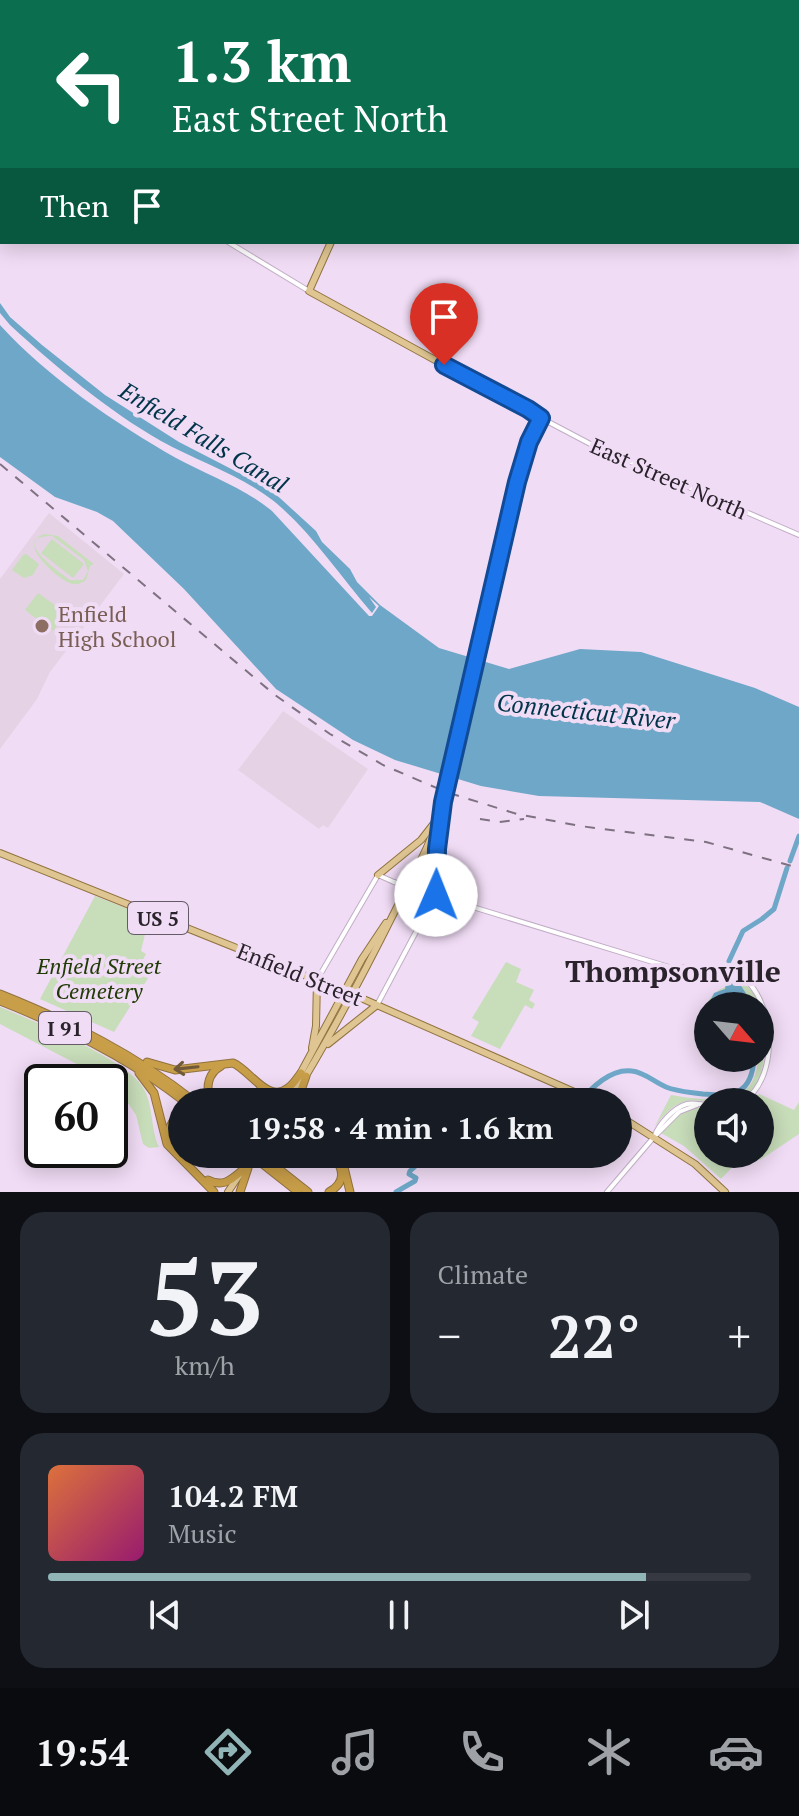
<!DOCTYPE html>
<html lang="en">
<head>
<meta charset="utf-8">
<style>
	body { margin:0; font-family:"PT Serif",serif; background:#242831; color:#f1f3f6; height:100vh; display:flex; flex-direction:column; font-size:30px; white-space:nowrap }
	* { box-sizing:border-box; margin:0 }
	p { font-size:26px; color:#9ea1a6 }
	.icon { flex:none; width:44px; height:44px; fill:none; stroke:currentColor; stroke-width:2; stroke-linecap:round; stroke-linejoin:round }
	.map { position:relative; height:1192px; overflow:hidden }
	.drawer { display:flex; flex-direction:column; gap:20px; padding:20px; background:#0d0f14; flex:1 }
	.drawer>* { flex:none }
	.top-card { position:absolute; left:0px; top:0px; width:800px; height:244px; box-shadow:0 4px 20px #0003; background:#0b6e4f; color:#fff; overflow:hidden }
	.needle { width:52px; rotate:118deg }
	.fabs { position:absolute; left:694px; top:992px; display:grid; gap:16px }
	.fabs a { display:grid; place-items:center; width:80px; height:80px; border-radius:50%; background:#171b24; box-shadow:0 4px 20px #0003; font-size:40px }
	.speed { position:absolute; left:24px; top:1064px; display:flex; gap:16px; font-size:40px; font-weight:700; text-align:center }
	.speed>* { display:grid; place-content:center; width:104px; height:104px; border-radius:50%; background:#171b24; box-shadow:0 4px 20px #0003; line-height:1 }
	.speed .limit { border:4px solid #111; border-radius:12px; background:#fff; color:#111 }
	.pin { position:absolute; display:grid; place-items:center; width:68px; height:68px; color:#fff; margin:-82px -34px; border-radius:50% 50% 50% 0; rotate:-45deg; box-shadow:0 0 8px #0007 }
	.pin .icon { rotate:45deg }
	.me { position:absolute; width:88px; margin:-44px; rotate:1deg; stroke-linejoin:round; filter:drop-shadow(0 0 6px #0008) }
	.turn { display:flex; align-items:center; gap:28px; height:168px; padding:0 40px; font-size:36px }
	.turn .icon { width:104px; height:104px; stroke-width:2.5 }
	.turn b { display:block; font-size:56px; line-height:68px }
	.then { display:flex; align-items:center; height:76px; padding:0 40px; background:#0003; gap:16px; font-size:30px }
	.big { font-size:60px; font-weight:800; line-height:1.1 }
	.drawer .card { flex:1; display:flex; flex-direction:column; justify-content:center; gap:12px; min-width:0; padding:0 28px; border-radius:24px; background:#242831 }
	.drawer .dial { align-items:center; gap:0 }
	.dial b { font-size:104px; line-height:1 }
	.song { display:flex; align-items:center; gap:24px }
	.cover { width:96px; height:96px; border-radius:12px; background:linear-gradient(135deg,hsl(20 70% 55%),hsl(320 70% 35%)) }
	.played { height:8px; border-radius:4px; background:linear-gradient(90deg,#91b4b6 85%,#363941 85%) }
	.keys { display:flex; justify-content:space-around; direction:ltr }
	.heat { display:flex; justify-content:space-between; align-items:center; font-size:44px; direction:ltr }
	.drawer .tiles { flex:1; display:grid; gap:20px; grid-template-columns:1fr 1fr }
	.card:last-child { grid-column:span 2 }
	.trip { position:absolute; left:168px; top:1088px; width:464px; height:80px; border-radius:40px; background:#171b24; box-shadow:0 4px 20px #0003; font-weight:800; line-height:80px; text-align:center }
	.menu { display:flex; height:128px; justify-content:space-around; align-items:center; background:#090b0e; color:#9ea1a6 }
	.menu .icon { width:56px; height:56px }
	.menu .on { color:#91b4b6 }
	.menu b { font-size:36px; color:#f1f3f6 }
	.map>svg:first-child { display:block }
	.education { fill:#e5d3e5 }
	.green { fill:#c8ddba; fill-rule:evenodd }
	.water { fill:#6ea7c7 }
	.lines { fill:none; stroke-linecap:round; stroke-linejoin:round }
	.river { stroke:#6ea7c7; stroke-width:5 }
	.tertiary-casing { stroke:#c2aec6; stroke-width:6 }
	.secondary-casing { stroke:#c2aec6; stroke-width:6 }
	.primary-casing { stroke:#91733f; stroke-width:8 }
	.motorway-casing { stroke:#91733f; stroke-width:9 }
	.tertiary { stroke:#fff; stroke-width:4 }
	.secondary { stroke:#fff; stroke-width:4 }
	.primary { stroke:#dec592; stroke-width:6 }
	.motorway { stroke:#c89e49; stroke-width:7 }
	.rail { stroke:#7e7181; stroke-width:2; stroke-dasharray:10 10; stroke-linecap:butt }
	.tertiary-bridge-casing { stroke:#c2aec6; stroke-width:6; stroke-linecap:butt }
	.primary-bridge-casing { stroke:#91733f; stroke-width:8; stroke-linecap:butt }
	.tertiary-bridge { stroke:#fff; stroke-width:4 }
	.primary-bridge { stroke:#dec592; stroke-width:6 }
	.oneway { stroke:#715a39 }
	.route-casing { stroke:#114b97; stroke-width:20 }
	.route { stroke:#1a73e8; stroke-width:14 }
	.education-dot { fill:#8d6e63; stroke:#f0dcf5; stroke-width:3 }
	.labels { text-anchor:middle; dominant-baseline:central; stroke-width:8; stroke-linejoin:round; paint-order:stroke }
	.shield { fill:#f0dcf5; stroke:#655a68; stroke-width:2 }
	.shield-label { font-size:20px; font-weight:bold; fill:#2a232c }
	.street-label { font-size:22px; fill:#2a232c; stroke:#f0dcf5 }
	.education-label { font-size:22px; fill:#785e54; stroke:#f0dcf5; text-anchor:start }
	.park-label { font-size:22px; font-style:italic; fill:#203b05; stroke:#f0dcf5 }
	.water-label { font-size:24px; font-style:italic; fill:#00344a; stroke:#f0dcf5 }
	.district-label { font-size:30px; font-weight:bold; fill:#2a232c; stroke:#f0dcf5 }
</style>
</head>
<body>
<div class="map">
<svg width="799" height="1192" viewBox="0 0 799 1192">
	<rect width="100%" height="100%" fill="#f0dcf5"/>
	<g class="education">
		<path d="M49,513L124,574L50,672L37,699L0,749V579Z"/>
		<path d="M283,711L368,769L328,828L323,825L319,829L238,770Z"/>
	</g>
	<g class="green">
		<path d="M44,534L58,536L94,564L90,566L86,580C81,583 79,585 73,584C60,581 35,558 34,545L38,537ZM52,536L84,560L88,571L83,580H70C62,574 7,536 52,536Z"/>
		<path d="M52,539L84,564L73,578L41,553Z"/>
		<path d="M26,554L39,564L33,575L24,578L12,570L23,555Z"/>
		<path d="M38,593L66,613L53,631L25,610Z"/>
		<path d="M95,896L149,917L141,951L146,954L140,965L152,972L114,1032L40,999Z"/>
		<path d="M506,962L521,969L516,982L534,990L529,1000L535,1004L532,1009L525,1005L500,1049L471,1036L479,1022L472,1018Z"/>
		<path d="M728,972C743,977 756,994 761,1008C766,1021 764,1037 764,1051C763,1083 753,1103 718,1102C705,1102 692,1098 681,1103C669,1108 661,1118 654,1128L671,1095C762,1111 760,1084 760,1006H708V1030L704,1026C702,1009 708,994 725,987Z"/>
		<path d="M0,1007C32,1020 125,1059 142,1086C154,1104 150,1128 159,1147L149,1148L143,1144L136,1115L121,1093L110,1111V1096L115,1084L0,1024Z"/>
		<path d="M759,1094L794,1110L799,1102V1134L760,1160L753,1154H760V1102H750Z"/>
		<path d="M695,1108H708V1154H745L721,1179L684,1146L661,1133C672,1120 679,1113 695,1108Z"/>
	</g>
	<g class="water">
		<path d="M0,303L10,317L42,345L105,395L179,442L270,489L316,531L322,542L350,569L357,582L380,605L439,648L509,669L580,649L641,652L755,688L799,707V819L760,802L539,796L481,786L395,760L353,740L276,689L184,589L113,521L97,512L55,497L0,457V325C46,376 116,424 176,458C209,476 243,487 272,511L369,616H372L379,606L369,597L376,607L372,613C340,576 312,533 275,502C241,475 199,462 161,441C107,410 56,367 10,325L0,313Z"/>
		<path d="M734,979L738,981L754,1006H708L714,993L725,989L726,984Z"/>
	</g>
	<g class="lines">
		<g class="river">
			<path d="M790,861L799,836"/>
			<path d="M729,961L743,931L762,919L774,909L787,868"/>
			<path d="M580,1102C591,1088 611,1068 632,1071C644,1072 654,1082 666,1087C678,1092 690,1092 703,1094C734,1097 752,1094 754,1058"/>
			<path d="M396,1192L415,1181L416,1178L409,1174L410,1171L429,1154"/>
		</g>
		<defs>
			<g id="tertiary">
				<path d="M378,875L394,882"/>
				<path d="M414,889L669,967L729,969C776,986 783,1078 742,1102"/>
				<path d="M654,1137C659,1124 673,1108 687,1104C694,1102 701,1105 708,1105"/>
				<path d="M654,1137L679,1112L697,1105"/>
			</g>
			<g id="secondary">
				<path d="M0,97L2,98"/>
				<path d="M228,242L309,291"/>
				<path d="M541,418L596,447L799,535"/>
				<path d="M317,980L378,875"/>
				<path d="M377,1005L434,898"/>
				<path d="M607,1192L654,1137"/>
			</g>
			<g id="primary">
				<path d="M438,2L439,0"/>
				<path d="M331,242L309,291L541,418"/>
				<path d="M463,714L518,478L533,429L541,418"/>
				<path d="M0,853L336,988"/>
				<path d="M378,875L421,840L435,822"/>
				<path d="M435,897L442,818"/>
				<path d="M361,998L597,1102"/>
				<path d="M328,1044L377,1005"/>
				<path d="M312,1048L316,1026L317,980"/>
				<path d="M285,1102L362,959L386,923"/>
				<path d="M290,1102C328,1041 362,977 394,913C413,875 434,840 444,799"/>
				<path d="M618,1115L695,1164L725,1192"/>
				<path d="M228,1192L248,1162"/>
			</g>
			<g id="motorway">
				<path d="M0,994C70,1022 136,1055 195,1102"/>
				<path d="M0,1001C66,1027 129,1058 185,1102"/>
				<path d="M147,1062L175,1070L233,1063C250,1070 268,1104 288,1088C294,1084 297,1078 301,1073"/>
				<path d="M139,1073L154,1093L167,1144L214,1192"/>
				<path d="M261,1088L271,1102"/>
				<path d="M210,1102C206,1087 207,1074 221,1066"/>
				<path d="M297,1102L306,1076"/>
				<path d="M170,1143C166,1131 170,1120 182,1116"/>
				<path d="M250,1154L298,1192"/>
				<path d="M260,1154L308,1192"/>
				<path d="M343,1163L350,1192"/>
				<path d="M208,1180C224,1188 232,1179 244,1169"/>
				<path d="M240,1192L248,1168"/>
				<path d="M329,1192C347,1182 344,1167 331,1154"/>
			</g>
		</defs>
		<use href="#tertiary" class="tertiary-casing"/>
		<use href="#secondary" class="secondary-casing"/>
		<use href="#primary" class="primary-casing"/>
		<use href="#motorway" class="motorway-casing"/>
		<use href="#tertiary" class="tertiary"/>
		<use href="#secondary" class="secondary"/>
		<use href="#primary" class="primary"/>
		<use href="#motorway" class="motorway"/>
		<g class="rail">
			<path d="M0,464L275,695L330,734L383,765L446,792L517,814L580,826L706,842L799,868"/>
			<path d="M480,819L499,822L524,819"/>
		</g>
		<defs>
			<path id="tertiary-bridge" d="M394,882L414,889"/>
			<g id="primary-bridge">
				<path d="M444,799L463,714"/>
				<path d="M336,988L361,998"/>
				<path d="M251,1164L257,1154"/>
			</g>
		</defs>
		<use href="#tertiary-bridge" class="tertiary-bridge-casing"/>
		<use href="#primary-bridge" class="primary-bridge-casing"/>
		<use href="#tertiary-bridge" class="tertiary-bridge"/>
		<use href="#primary-bridge" class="primary-bridge"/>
	</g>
	<defs><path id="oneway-shaft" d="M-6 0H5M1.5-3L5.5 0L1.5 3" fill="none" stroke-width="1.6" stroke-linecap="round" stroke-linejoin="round" transform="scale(2)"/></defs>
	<use class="oneway" href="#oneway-shaft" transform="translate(186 1068) rotate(174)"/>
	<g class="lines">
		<defs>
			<path id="route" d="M436,895L437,849L443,802L517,482L529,442L541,418L528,409L444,365"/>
		</defs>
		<use href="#route" class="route-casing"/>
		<use href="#route" class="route"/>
	</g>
	<circle class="education-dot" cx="42" cy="626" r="8"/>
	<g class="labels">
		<g class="shield">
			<rect x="128" y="902" width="60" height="32" rx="6"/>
			<rect x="39" y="1012" width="52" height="32" rx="6"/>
		</g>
		<g class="shield-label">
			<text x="158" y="918">US 5</text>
			<text x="65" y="1028">I 91</text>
		</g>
		<g class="street-label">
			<text transform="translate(669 478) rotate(24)">East Street North</text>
			<text transform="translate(300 974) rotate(22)">Enfield Street</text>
		</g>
		<g class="education-label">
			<text x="58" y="613">Enfield<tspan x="58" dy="25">High School</tspan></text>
		</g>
		<g class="park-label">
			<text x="99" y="965">Enfield Street<tspan x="99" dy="25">Cemetery</tspan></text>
		</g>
		<g class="water-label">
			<text transform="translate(204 437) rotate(31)">Enfield Falls Canal</text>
			<text transform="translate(586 711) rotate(6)">Connecticut River</text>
		</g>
		<g class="district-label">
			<text x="673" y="971">Thompsonville</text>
		</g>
	</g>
</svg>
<div class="fabs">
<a><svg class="needle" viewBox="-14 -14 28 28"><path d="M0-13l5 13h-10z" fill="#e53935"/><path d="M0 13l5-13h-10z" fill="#9ea1a6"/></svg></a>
<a><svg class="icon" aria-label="sound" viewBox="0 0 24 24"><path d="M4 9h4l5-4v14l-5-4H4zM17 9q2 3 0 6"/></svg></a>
</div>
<div class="speed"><div class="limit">60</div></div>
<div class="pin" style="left:444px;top:365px;background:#d93025"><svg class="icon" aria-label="arrive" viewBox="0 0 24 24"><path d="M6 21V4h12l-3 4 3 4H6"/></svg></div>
<svg class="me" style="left:436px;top:895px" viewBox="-20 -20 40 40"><circle r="19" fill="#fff"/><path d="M0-13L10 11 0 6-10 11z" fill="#1a73e8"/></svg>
<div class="trip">19:58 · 4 min · 1.6 km</div>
<div class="top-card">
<div class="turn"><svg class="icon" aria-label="left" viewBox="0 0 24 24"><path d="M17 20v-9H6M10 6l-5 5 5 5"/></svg><div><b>1.3 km</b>East Street North</div></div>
<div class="then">Then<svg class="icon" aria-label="arrive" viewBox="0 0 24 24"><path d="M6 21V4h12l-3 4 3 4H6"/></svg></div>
</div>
</div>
<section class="drawer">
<div class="tiles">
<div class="card dial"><b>53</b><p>km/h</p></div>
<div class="card"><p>Climate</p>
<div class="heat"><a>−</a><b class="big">22°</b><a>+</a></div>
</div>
<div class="card">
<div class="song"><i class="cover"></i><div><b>104.2 FM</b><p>Music</p></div></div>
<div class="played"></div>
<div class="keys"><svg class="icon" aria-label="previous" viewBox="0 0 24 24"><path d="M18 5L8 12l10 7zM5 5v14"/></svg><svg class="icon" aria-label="pause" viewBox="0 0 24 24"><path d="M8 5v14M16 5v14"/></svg><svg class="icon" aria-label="next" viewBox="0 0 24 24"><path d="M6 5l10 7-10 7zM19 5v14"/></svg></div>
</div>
</div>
</section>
<nav class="menu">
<b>19:54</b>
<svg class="icon on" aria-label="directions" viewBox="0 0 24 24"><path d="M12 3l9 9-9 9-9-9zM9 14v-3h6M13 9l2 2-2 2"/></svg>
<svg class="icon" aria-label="music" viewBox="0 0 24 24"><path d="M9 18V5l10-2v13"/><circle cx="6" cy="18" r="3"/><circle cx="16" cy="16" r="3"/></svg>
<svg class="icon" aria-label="phone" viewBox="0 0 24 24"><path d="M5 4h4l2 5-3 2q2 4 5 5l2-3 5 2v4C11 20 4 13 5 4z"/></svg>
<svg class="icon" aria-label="climate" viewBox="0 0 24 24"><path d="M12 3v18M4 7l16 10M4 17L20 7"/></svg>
<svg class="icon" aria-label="car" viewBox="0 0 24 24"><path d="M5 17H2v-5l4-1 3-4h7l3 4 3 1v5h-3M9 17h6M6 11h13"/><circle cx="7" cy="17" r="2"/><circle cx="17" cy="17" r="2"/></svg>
</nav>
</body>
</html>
